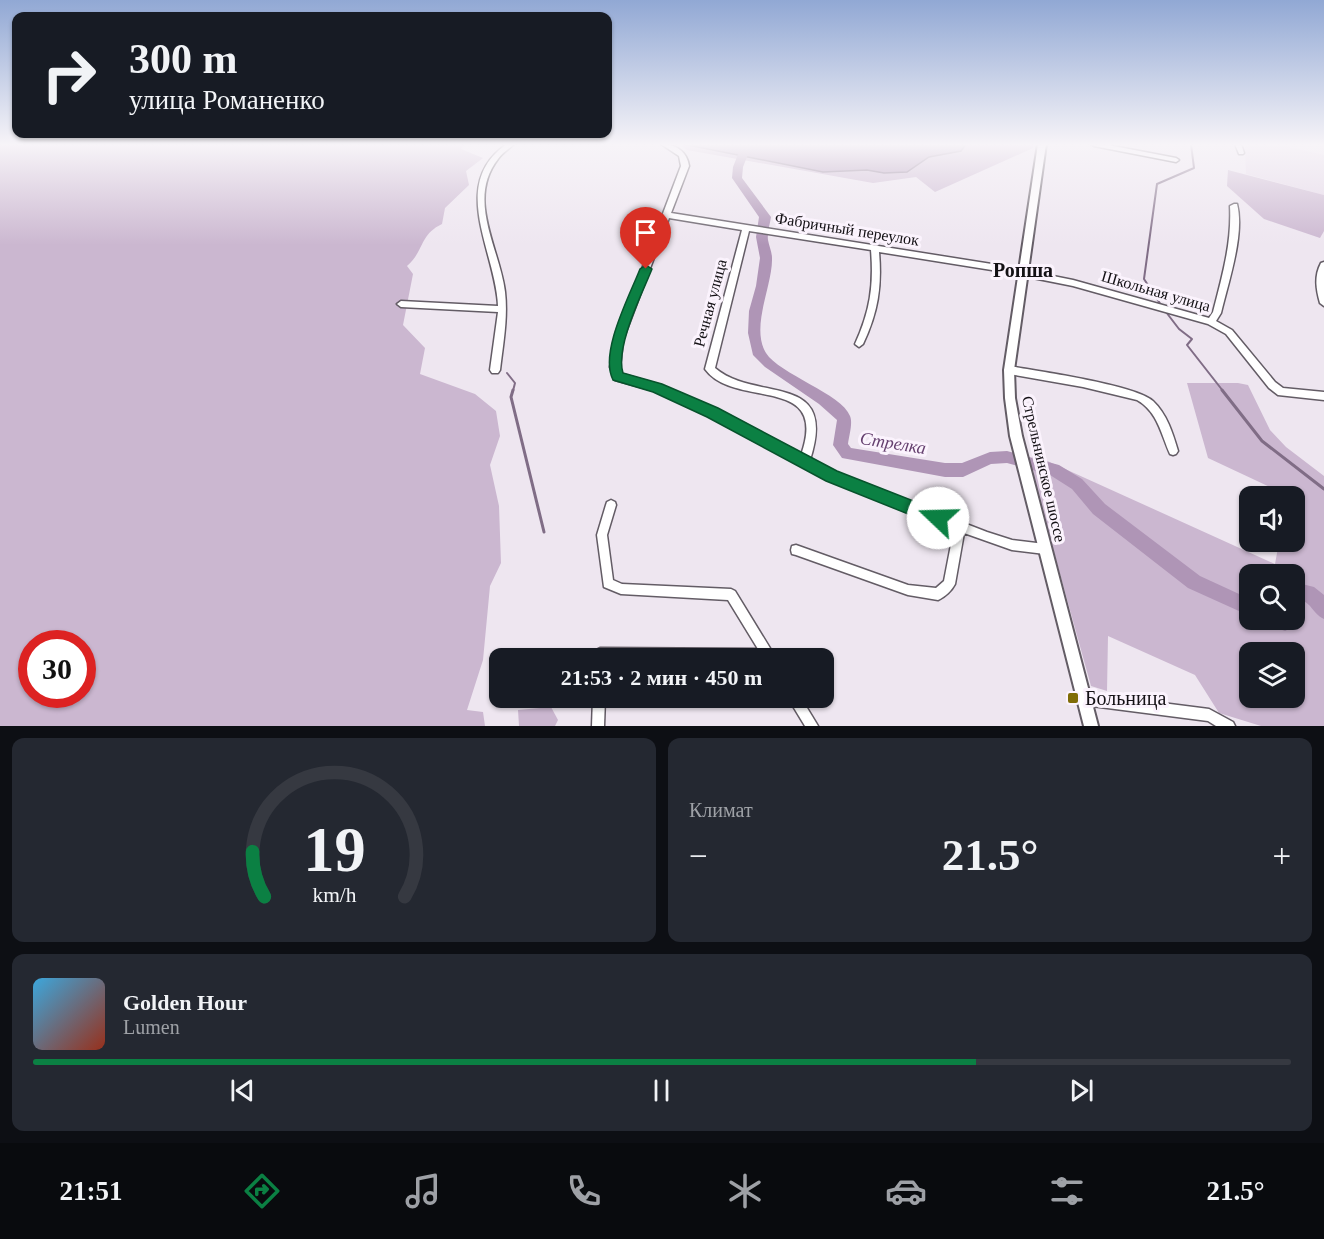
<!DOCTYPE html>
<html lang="ru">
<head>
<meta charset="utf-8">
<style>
	body { margin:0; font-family:"Times New Roman",serif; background:#242831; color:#f1f3f6; height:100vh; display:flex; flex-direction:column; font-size:22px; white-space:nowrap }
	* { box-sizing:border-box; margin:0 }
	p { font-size:20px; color:#9ea1a6 }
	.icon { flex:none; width:33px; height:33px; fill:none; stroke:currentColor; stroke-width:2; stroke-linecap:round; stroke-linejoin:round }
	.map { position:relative; height:726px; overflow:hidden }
	.panel { display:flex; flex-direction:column; gap:12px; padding:12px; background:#0d0f14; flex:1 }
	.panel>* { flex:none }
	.guide { position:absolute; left:12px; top:12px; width:600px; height:126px; border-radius:12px; box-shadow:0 2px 4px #0004; background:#171b24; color:#f1f3f6; overflow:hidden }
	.buttons { position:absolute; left:1239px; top:486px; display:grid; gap:12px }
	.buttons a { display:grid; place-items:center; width:66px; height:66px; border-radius:12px; background:#171b24; box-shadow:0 2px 4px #0004; font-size:30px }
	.speed { position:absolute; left:18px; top:630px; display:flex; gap:12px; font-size:30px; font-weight:700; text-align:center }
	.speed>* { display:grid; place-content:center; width:78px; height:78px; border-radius:50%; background:#171b24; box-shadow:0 2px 4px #0004; line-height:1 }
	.speed .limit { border:9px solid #d22; background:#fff; color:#111 }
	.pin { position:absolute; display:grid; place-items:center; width:51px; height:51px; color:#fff; margin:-62px -26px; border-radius:50% 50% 50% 0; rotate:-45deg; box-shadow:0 0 6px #0007 }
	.pin .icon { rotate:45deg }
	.me { position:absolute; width:66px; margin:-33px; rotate:291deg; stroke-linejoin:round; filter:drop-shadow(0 0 4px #0008) }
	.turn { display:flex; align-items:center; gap:21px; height:126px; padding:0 18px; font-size:27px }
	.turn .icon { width:78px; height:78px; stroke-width:2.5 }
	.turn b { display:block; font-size:42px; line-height:51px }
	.big { font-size:45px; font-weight:800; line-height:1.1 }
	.panel .card { flex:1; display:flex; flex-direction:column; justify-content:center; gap:9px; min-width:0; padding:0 21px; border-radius:12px; background:#242831 }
	.panel .dial { align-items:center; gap:0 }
	.dial svg { height:156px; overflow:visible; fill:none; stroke:#363941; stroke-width:7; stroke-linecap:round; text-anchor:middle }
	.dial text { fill:#f1f3f6; stroke:none }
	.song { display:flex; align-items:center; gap:18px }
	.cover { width:72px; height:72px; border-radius:9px; background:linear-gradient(135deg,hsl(200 70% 55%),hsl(10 70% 35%)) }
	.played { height:6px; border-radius:3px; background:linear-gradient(90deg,#0b8043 75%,#363941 75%) }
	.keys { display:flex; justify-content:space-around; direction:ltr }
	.heat { display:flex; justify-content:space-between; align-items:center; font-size:33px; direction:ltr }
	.panel .tiles { flex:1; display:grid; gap:12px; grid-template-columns:1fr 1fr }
	.card:last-child { grid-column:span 2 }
	.trip { position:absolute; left:489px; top:648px; width:345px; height:60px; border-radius:12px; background:#171b24; box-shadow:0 2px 4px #0004; font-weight:800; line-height:60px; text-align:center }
	.tab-bar { display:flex; height:96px; justify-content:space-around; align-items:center; background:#090b0e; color:#9ea1a6 }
	.tab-bar .icon { width:42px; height:42px }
	.tab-bar .active { color:#0b8043 }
	.tab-bar b { font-size:27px; color:#f1f3f6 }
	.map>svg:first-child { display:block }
	.built { fill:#e5d8e8 }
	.green { fill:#cbb7d0; fill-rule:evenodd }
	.water { fill:#af95b6; stroke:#806d86; stroke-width:1.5 }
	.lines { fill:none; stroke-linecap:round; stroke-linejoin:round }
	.stream-far1 { stroke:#806d86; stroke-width:2 }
	.stream { stroke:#806d86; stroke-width:3 }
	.river { fill:#af95b6; fill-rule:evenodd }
	.minor-casing { stroke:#635c65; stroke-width:3 }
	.major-casing { stroke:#635c65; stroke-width:4 }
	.minor { fill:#fff; fill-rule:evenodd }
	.major { fill:#fff; fill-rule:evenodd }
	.route { fill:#0b8043; stroke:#07532c; stroke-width:1.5 }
	.poi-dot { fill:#7f6c06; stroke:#fbf3fd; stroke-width:2 }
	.labels { text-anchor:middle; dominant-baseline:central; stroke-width:6; stroke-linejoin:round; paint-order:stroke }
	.street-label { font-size:16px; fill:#141115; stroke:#fbf3fd }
	.water-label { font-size:18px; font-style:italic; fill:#65406f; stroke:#fbf3fd }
	.quarter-label { font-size:20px; font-weight:bold; fill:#141115; stroke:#fbf3fd }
	.near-poi-label { font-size:20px; fill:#141115; stroke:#fbf3fd; text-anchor:start }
</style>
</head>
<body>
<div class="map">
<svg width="1324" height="726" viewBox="0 0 1324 726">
	<rect width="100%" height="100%" fill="#eee6f0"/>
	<path class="built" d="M1252,144H1276L1324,155V195L1246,174L1245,146Z"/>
	<g class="green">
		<path d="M0,144H465L461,149L483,158L466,171L469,185L445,208L442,224C419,235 425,250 407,266L413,274L403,325L425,348L420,374L475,394L496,411L500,436L490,465L499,506L501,563L490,586L483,660L467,710L483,712L485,726H0ZM32,644H82V694H32Z"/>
		<path d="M680,144H1033V148L935,192L916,177L873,183L687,150Z"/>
		<path d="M1228,170L1324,195V231L1320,238L1264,219L1227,186Z"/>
		<path d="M1187,383H1238L1248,385L1270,430L1286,447L1324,476V726H1261L1219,713L1195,675L1108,636L1107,691L1091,686L1034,480L1032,454L1275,564L1279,542H1294V496H1285V494L1208,458ZM1250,574H1294V620H1250ZM1250,652H1294V698H1250Z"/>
		<path d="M551,707L558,720L555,726H519L518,710Z"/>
	</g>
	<path class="water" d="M683,144H966L961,151L929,157L907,172L884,173L867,170L823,172Z"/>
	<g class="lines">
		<g class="stream-far1">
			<path d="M1161,305L1144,279L1157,184L1194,168L1191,144"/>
			<path d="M1166,312L1179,329L1192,339L1187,345L1223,391"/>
			<path d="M507,373L515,383L513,391"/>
		</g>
		<g class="stream">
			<path d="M513,390L511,397L544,532"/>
			<path d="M1222,390L1262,441L1324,489"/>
		</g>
		<g class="river">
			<path d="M742,144H752L743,167L742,178L771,217C770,224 767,232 768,240C769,246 772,252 772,258C773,285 750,327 766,353C779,374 842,394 850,416C853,423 849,436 848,444L851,448L945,463H962L990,452L1007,451L1059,465L1082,479L1105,504L1200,576L1250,599V616L1188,588L1093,514L1072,489L1050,475L1007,463L991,464L963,477H945L842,458L833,445L837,420L819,404L765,367L753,355L748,333L749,311L756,286L760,258L756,237L759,217L732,178L733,167Z"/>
			<path d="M1294,582L1314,587L1324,595V619C1311,613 1313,601 1294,598Z"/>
			<path d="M1269,620H1293L1291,628L1285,631L1272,626Z"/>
		</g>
		<defs>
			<g id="minor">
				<path d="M507,144H514C509,149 502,153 498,159C466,200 500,249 505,292C508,318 503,344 500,370L498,373H492L490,370L498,312L401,307L397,304L401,301L498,306C496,252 448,184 507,144Z"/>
				<path d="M661,144C675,144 687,151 689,166L671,213L998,265L1073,280L1209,318L1213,312C1222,277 1232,243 1230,206L1234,204H1237C1245,234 1228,283 1221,313L1216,321L1232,330L1275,382L1283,388L1324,392V400L1278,395L1269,388L1226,334L1208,324L1073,286L998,271L879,252C882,287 878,312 863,344L859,347L855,344C870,311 874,286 871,250L749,231L715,368C755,403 839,370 810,460L835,473L987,532L1012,540L1045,544L1049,545L1050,549L1049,553L1045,554L1012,550L964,533L955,584C952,590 945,597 938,600L908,595L796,555L792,554L791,550L792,546L796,545L908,585L936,588L944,581L954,529L827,479L709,415L655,391L615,380L610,367L615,340L681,166L679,156ZM669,218L742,230L705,369C735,410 830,373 801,455L715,409L660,385L622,374L620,367L623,340Z"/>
				<path d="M1091,144H1103L1176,158L1179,160L1176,162L1094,146Z"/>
				<path d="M1235,144H1241L1244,153L1243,154H1239Z"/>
				<path d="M1324,262V306L1320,303C1316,289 1314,276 1321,263Z"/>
				<path d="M1009,366C1037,371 1136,385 1153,401C1167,414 1173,434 1178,451L1176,454L1173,455L1170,454C1161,434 1158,412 1137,400L1083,387L1009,374L1006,373L1004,370L1006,367Z"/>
				<path d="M611,500L615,502L616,505L607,535L613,580L622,584L731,589L735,591L776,658H594L596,650L600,648L758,649L728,600L621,594L604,587L597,535L606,505L607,502Z"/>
				<path d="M1084,693L1209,709L1233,722L1235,726H1216L1208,721L1084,705L1080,703L1078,699L1080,695Z"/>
				<path d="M593,698H605L604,726H592Z"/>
				<path d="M788,698H801L818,726H805Z"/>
			</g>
			<path id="major" d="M1038,144H1046L1014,370L1015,398L1022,436L1098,726H1084L1010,436L1005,398L1004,370Z"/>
		</defs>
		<use href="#minor" class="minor-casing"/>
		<use href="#major" class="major-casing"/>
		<use href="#minor" class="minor"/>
		<use href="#major" class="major"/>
	</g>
	<linearGradient id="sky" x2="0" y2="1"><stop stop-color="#91a8d4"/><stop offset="0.59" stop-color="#f7f4f8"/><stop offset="1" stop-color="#f7f4f8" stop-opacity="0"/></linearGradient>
	<rect width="1324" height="245" fill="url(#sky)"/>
	<path class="route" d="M646,265L652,269C642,294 615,347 623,373L662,384L718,408L837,471L944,513L946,518L944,523L938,526L826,481L707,417L653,392L613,380C599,353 629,297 640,269Z"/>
	<rect class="poi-dot" x="1067" y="692" width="12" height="12" rx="3"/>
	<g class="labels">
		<g class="street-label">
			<text transform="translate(847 229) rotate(9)">Фабричный переулок</text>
			<text transform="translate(1156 291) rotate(16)">Школьная улица</text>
			<text transform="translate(710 303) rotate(-75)">Речная улица</text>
			<text transform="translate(1044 469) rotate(77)">Стрельнинское шоссе</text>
		</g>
		<g class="water-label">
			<text transform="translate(893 443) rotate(9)">Стрелка</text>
		</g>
		<g class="quarter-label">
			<text x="1023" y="270">Ропша</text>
		</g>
		<g class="near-poi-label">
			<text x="1085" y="698">Больница</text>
		</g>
	</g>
</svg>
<div class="buttons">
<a><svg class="icon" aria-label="sound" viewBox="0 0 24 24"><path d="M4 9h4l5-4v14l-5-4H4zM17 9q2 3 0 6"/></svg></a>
<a><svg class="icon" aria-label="search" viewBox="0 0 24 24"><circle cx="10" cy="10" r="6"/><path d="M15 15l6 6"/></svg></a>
<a><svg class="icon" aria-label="layers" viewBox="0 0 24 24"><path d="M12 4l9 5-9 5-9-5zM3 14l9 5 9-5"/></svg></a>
</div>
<div class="speed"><div class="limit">30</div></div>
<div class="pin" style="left:646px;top:269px;background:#d93025"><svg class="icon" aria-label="arrive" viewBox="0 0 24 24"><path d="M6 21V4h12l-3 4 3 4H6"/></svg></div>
<svg class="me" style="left:938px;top:518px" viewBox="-20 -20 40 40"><circle r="19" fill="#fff"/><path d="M0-13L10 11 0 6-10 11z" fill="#0b8043"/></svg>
<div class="trip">21:53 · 2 мин · 450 m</div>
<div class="guide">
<div class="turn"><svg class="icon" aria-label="right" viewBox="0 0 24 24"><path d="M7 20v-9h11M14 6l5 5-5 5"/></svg><div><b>300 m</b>улица Романенко</div></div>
</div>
</div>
<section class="panel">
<div class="tiles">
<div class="card dial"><svg viewBox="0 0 100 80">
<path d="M14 69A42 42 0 1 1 86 69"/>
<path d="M14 69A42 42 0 0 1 8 46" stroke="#0b8043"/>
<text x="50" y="56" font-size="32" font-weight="700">19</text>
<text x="50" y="72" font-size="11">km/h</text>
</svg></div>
<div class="card"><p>Климат</p>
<div class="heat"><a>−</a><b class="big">21.5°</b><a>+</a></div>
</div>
<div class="card">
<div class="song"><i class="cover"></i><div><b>Golden Hour</b><p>Lumen</p></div></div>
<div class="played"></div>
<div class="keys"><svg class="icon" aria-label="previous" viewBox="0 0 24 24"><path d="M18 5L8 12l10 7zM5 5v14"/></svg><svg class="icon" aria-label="pause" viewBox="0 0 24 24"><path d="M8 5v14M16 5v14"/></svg><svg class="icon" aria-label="next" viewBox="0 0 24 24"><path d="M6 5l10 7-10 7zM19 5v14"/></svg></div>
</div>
</div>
</section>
<nav class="tab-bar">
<b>21:51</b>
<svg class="icon active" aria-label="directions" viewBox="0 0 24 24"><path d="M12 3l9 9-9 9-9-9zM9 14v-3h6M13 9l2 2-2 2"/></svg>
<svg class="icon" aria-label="music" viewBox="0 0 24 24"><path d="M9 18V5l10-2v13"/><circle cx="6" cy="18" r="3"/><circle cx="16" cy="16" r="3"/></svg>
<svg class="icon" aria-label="phone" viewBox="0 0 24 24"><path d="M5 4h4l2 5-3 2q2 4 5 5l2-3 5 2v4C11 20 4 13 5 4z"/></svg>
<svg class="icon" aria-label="climate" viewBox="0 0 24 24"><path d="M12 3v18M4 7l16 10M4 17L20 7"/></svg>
<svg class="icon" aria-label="car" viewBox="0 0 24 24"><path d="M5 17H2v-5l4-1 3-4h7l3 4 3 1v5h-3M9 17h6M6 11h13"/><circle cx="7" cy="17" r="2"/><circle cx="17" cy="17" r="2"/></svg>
<svg class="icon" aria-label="filters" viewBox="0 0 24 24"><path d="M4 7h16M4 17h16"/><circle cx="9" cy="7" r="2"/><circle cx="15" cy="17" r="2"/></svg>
<b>21.5°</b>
</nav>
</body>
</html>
